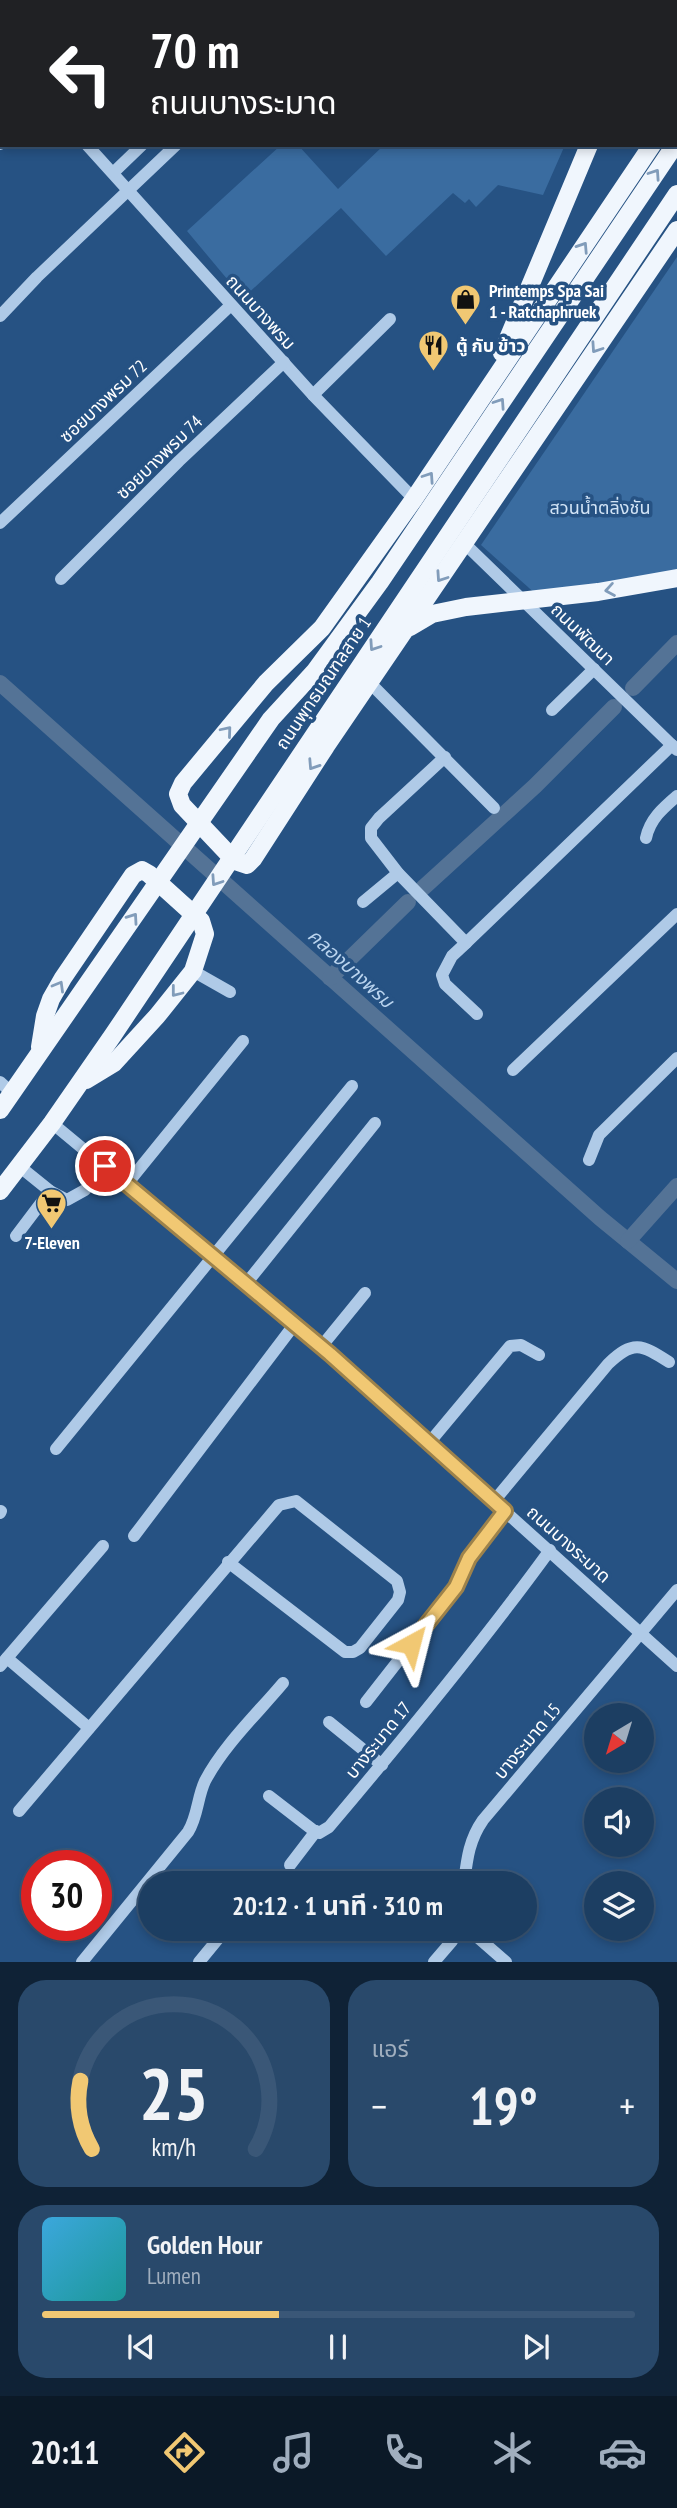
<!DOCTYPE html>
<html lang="th">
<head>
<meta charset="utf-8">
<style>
	body { margin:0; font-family:"PT Sans Narrow","Noto Sans Thai",sans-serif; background:#29496b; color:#f1f3f6; height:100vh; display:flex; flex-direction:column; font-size:26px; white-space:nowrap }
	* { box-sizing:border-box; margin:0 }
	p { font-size:23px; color:#a0aebe }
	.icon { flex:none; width:38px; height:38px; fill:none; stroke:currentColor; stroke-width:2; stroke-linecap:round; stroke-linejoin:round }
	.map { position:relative; height:1962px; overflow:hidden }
	.panel { display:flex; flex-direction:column; gap:18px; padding:18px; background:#0f2236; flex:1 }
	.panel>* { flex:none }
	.hud { position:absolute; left:0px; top:0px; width:677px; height:147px; box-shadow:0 4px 10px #0003,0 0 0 2px #3a5777; background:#202124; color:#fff; overflow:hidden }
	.needle { width:46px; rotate:218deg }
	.buttons { position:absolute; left:584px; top:1703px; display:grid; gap:14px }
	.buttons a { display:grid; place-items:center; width:70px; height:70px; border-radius:50%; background:#1c3e62; box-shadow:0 4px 10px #0003,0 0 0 2px #3a5777; font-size:35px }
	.speed { position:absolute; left:21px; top:1850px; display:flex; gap:14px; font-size:35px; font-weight:700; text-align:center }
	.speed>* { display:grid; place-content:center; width:91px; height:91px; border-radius:50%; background:#1c3e62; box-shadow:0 4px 10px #0003,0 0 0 2px #3a5777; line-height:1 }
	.speed .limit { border:10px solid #d22; background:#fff; color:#111 }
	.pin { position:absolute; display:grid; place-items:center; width:60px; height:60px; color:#fff; margin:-30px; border:4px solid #fff; border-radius:50%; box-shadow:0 2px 7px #0007 }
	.me { position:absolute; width:77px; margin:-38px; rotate:38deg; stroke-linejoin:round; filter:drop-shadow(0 0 5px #0008) }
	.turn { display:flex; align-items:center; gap:24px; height:147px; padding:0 35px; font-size:32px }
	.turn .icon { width:91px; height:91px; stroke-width:2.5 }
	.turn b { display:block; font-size:49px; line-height:60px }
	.big { font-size:52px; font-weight:700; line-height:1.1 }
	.panel .widget { flex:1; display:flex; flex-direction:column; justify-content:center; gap:10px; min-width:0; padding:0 24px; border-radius:28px; background:#29496b }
	.panel .dial { align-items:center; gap:0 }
	.dial svg { height:182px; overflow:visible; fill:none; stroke:#3a5777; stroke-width:7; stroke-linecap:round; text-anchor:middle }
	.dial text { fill:#f1f3f6; stroke:none }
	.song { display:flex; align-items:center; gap:21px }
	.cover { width:84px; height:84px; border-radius:10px; background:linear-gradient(135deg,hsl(200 70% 55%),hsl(180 70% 35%)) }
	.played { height:7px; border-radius:4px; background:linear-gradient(90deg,#f1c873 40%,#3a5777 40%) }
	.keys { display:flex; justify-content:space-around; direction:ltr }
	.heat { display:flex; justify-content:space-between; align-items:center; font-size:38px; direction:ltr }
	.panel .tiles { flex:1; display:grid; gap:18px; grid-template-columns:1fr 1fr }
	.widget:last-child { grid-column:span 2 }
	.trip { position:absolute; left:138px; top:1871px; width:399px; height:70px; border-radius:35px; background:#1c3e62; box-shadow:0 4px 10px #0003,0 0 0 2px #3a5777; font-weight:700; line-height:70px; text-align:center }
	.tab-bar { display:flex; height:112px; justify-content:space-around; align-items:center; background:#0b1927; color:#a0aebe }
	.tab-bar .icon { width:49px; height:49px }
	.tab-bar .active { color:#f1c873 }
	.tab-bar b { font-size:32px; color:#f1f3f6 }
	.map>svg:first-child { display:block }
	.green { fill:#3a6ca0 }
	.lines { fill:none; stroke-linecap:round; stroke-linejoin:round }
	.canal { stroke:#547396; stroke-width:16 }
	.minor { stroke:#afcae7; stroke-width:12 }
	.major { stroke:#f0f6fd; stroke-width:18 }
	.oneway { stroke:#819cba }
	.route-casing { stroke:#9d824b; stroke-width:18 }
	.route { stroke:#f1c873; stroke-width:12 }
	.labels { text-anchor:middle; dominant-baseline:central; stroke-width:7; stroke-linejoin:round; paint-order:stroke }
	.poi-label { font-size:18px; font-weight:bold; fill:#fff; stroke:#265283; text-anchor:start }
	.street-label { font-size:18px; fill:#fff; stroke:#265283 }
	.park-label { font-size:18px; fill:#d2e4f6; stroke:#265283 }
	.water-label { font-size:19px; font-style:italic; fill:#bad4ef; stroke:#265283 }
</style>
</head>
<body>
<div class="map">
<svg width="677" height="1962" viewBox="0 0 677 1962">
	<rect width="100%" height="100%" fill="#265283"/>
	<g class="green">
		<path d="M447,0H572V2H445Z"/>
		<path d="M281,145H298L338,189L384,145H565L543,195L498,185L476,207L469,199L465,203L453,193L386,256L341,208L243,298L187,231Z"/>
		<path d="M677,257V575L538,596L481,545Z"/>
	</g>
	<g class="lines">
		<g class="canal">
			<path d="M0,683L600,1218L677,1281"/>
			<path d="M633,688L677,643"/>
			<path d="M423,888L535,786L614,707"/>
			<path d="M330,978L408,902"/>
			<path d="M628,1241L677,1186"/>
		</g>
		<g class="minor">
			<path d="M76,2L78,0"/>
			<path d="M339,2L341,0"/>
			<path d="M0,59L2,61"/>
			<path d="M0,144L2,143"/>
			<path d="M87,145L313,395L414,499"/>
			<path d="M114,172L142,145"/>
			<path d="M0,316L37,277L176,145"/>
			<path d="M313,395L390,319"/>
			<path d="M0,523L231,305"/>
			<path d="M464,543L677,750"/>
			<path d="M61,579L179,461L284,362"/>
			<path d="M370,683L494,808"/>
			<path d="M552,710L594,669"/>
			<path d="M445,757L379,818L371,828V838L398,873L466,943L672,745"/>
			<path d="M646,838C650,819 663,808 677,796"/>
			<path d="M363,902L398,873"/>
			<path d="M466,943L452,956L442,975L445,984L477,1014"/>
			<path d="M193,971L230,992"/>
			<path d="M513,1070L677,914"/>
			<path d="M0,1082L12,1093"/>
			<path d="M52,1123L330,1354L677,1666"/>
			<path d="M589,1160L599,1135L677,1058"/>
			<path d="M19,1166L50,1191L67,1200L85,1190L105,1166"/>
			<path d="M127,1184L243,1041"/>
			<path d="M16,1236L50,1191"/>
			<path d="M245,1285L375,1123"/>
			<path d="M321,1347L365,1293"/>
			<path d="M429,1443L510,1346L521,1345L539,1355"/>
			<path d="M56,1449L352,1086"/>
			<path d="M494,1501L608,1364C633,1340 641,1344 669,1362"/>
			<path d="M0,1513L1,1511"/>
			<path d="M134,1536L294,1325"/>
			<path d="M7,1658L89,1728"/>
			<path d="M0,1666L103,1546"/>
			<path d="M366,1702L456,1587L469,1558L505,1511"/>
			<path d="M329,1722L382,1765"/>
			<path d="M269,1796L313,1830L319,1833L329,1827C405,1737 481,1645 550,1550"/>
			<path d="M19,1811L279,1505L296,1501L397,1581L400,1592L398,1600L360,1648L353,1652H345L228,1562"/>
			<path d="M290,1865L316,1831"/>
			<path d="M464,1883C467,1859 469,1840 483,1820L677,1590"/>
			<path d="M467,1928L506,1962"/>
			<path d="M82,1962L188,1832C198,1816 197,1798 205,1781C224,1745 257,1714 283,1683"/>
			<path d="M199,1962L227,1928"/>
			<path d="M434,1962L452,1941L458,1928"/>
		</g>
		<g class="major">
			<path d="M581,0V2"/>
			<path d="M639,0L640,2"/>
			<path d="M676,38L677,40"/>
			<path d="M652,145L414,499L322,628L266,683L183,783L178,794L182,805L235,861L247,865L253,859L326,746L677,230"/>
			<path d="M502,353L589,145"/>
			<path d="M410,627L432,614L466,607L598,592L677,578"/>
			<path d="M40,1047L45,1016L51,999L63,978L133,875L142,870L149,874L201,921L205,934L193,971L157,1016L114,1063L86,1080"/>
			<path d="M0,1110L271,719L315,671L380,582L675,145"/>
			<path d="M0,1191L52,1123L113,1035L677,194"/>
		</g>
	</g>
	<defs><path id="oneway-chevron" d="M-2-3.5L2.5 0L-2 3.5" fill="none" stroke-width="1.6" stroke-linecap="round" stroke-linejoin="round" transform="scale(1.75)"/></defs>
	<g class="oneway">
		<use href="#oneway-chevron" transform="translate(655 174) rotate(-56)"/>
		<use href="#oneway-chevron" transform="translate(583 247) rotate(-57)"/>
		<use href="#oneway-chevron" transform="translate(596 348) rotate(124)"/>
		<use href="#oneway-chevron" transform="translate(500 403) rotate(-56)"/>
		<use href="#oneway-chevron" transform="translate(429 477) rotate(-56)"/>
		<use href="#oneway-chevron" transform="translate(441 577) rotate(124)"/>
		<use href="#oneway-chevron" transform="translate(610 590) rotate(170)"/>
		<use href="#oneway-chevron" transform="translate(374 646) rotate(124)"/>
		<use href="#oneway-chevron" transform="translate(227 731) rotate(-50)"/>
		<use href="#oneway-chevron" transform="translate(313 765) rotate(123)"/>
		<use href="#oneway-chevron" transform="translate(216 881) rotate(124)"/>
		<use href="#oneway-chevron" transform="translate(133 918) rotate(-55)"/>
		<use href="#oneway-chevron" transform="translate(59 986) rotate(-60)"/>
		<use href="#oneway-chevron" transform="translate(176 992) rotate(128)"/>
	</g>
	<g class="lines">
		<defs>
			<path id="route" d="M105,1166L330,1354L505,1511L469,1558L456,1587L411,1644"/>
		</defs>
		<use href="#route" class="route-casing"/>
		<use href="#route" class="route"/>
	</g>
	<defs>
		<symbol id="shop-pin" viewBox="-11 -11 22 30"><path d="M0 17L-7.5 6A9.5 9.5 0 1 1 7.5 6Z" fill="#f1c873" stroke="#265283"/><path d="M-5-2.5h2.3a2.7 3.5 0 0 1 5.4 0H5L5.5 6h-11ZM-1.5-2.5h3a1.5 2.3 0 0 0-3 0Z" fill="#111"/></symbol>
		<symbol id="restaurant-pin" viewBox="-11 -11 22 30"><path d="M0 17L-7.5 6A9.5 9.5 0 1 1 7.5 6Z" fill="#f1c873" stroke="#265283"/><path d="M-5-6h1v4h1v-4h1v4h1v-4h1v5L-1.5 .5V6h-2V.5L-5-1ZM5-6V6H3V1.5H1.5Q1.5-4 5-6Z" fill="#111"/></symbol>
		<symbol id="supermarket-pin" viewBox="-11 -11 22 30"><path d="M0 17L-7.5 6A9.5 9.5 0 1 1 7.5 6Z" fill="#f1c873" stroke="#265283"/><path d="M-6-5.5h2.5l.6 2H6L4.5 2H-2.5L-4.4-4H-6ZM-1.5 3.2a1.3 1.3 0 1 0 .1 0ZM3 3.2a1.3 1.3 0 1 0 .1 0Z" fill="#111"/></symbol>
	</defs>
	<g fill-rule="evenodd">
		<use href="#shop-pin" x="448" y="282" width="35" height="47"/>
		<use href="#restaurant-pin" x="416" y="328" width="35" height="47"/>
		<use href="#supermarket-pin" x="34" y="1186" width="35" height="47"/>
	</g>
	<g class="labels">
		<g class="poi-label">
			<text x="489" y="290">Printemps Spa Sai<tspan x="489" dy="21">1 - Ratchaphruek</tspan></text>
			<text x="456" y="345">ตู้ กับ ข้าว</text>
			<text x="52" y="1242" text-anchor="middle">7-Eleven</text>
		</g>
		<g class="street-label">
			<text transform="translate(261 312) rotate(48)">ถนนบางพรม</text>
			<text transform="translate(103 401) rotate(-43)">ซอยบางพรม 72</text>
			<text transform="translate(159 457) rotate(-44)">ซอยบางพรม 74</text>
			<text transform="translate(583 634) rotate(44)">ถนนพัฒนา</text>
			<text transform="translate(323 683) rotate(-56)">ถนนพุทธมณฑลสาย 1</text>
			<text transform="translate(569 1544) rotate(42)">ถนนบางระมาด</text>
			<text transform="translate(378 1740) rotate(-51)">บางระมาด 17</text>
			<text transform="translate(527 1741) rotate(-50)">บางระมาด 15</text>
		</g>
		<g class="park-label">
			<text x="600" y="507">สวนน้ำตลิ่งชัน</text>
		</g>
		<g class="water-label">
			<text transform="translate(351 968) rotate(42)">คลองบางพรม</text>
		</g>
	</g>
</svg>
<div class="buttons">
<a><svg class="needle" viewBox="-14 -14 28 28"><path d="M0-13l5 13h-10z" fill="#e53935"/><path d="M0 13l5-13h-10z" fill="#a0aebe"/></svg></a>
<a><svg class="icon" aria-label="sound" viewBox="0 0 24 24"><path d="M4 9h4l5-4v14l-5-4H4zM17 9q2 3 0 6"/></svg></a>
<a><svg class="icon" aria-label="layers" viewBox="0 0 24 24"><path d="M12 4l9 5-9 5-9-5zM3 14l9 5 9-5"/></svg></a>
</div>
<div class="speed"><div class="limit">30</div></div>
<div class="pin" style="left:105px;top:1166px;background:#d93025"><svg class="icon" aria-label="arrive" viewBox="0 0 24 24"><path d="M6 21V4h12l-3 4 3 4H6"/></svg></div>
<svg class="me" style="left:411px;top:1644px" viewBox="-20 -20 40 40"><path d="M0-17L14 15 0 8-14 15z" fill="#f1c873" stroke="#fff" stroke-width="4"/></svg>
<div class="trip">20:12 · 1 นาที · 310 m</div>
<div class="hud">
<div class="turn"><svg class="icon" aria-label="left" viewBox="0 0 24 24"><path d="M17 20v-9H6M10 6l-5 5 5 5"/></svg><div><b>70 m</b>ถนนบางระมาด</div></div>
</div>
</div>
<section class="panel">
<div class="tiles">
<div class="widget dial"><svg viewBox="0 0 100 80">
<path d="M14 69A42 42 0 1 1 86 69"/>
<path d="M14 69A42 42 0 0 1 9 39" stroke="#f1c873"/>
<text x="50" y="56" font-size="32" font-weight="700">25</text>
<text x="50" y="72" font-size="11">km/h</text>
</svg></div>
<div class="widget"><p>แอร์</p>
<div class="heat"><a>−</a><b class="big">19°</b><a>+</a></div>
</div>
<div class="widget">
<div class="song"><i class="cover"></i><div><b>Golden Hour</b><p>Lumen</p></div></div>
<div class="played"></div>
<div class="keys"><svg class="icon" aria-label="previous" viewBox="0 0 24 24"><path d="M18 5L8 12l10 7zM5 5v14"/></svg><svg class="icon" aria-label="pause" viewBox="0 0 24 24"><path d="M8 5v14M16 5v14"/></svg><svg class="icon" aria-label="next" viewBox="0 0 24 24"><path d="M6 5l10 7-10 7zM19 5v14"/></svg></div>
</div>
</div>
</section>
<nav class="tab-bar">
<b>20:11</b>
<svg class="icon active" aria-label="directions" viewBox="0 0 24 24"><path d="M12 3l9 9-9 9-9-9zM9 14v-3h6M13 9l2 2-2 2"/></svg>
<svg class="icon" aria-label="music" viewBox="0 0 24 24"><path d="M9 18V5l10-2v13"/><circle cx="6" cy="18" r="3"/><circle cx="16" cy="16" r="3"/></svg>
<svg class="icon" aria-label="phone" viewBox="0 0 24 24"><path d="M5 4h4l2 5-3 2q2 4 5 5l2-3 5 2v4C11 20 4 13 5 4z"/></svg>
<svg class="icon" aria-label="climate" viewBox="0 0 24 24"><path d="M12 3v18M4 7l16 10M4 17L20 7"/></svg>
<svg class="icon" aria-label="car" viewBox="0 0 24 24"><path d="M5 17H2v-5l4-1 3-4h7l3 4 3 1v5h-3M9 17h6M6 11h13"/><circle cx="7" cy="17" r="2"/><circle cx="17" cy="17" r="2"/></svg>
</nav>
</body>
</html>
